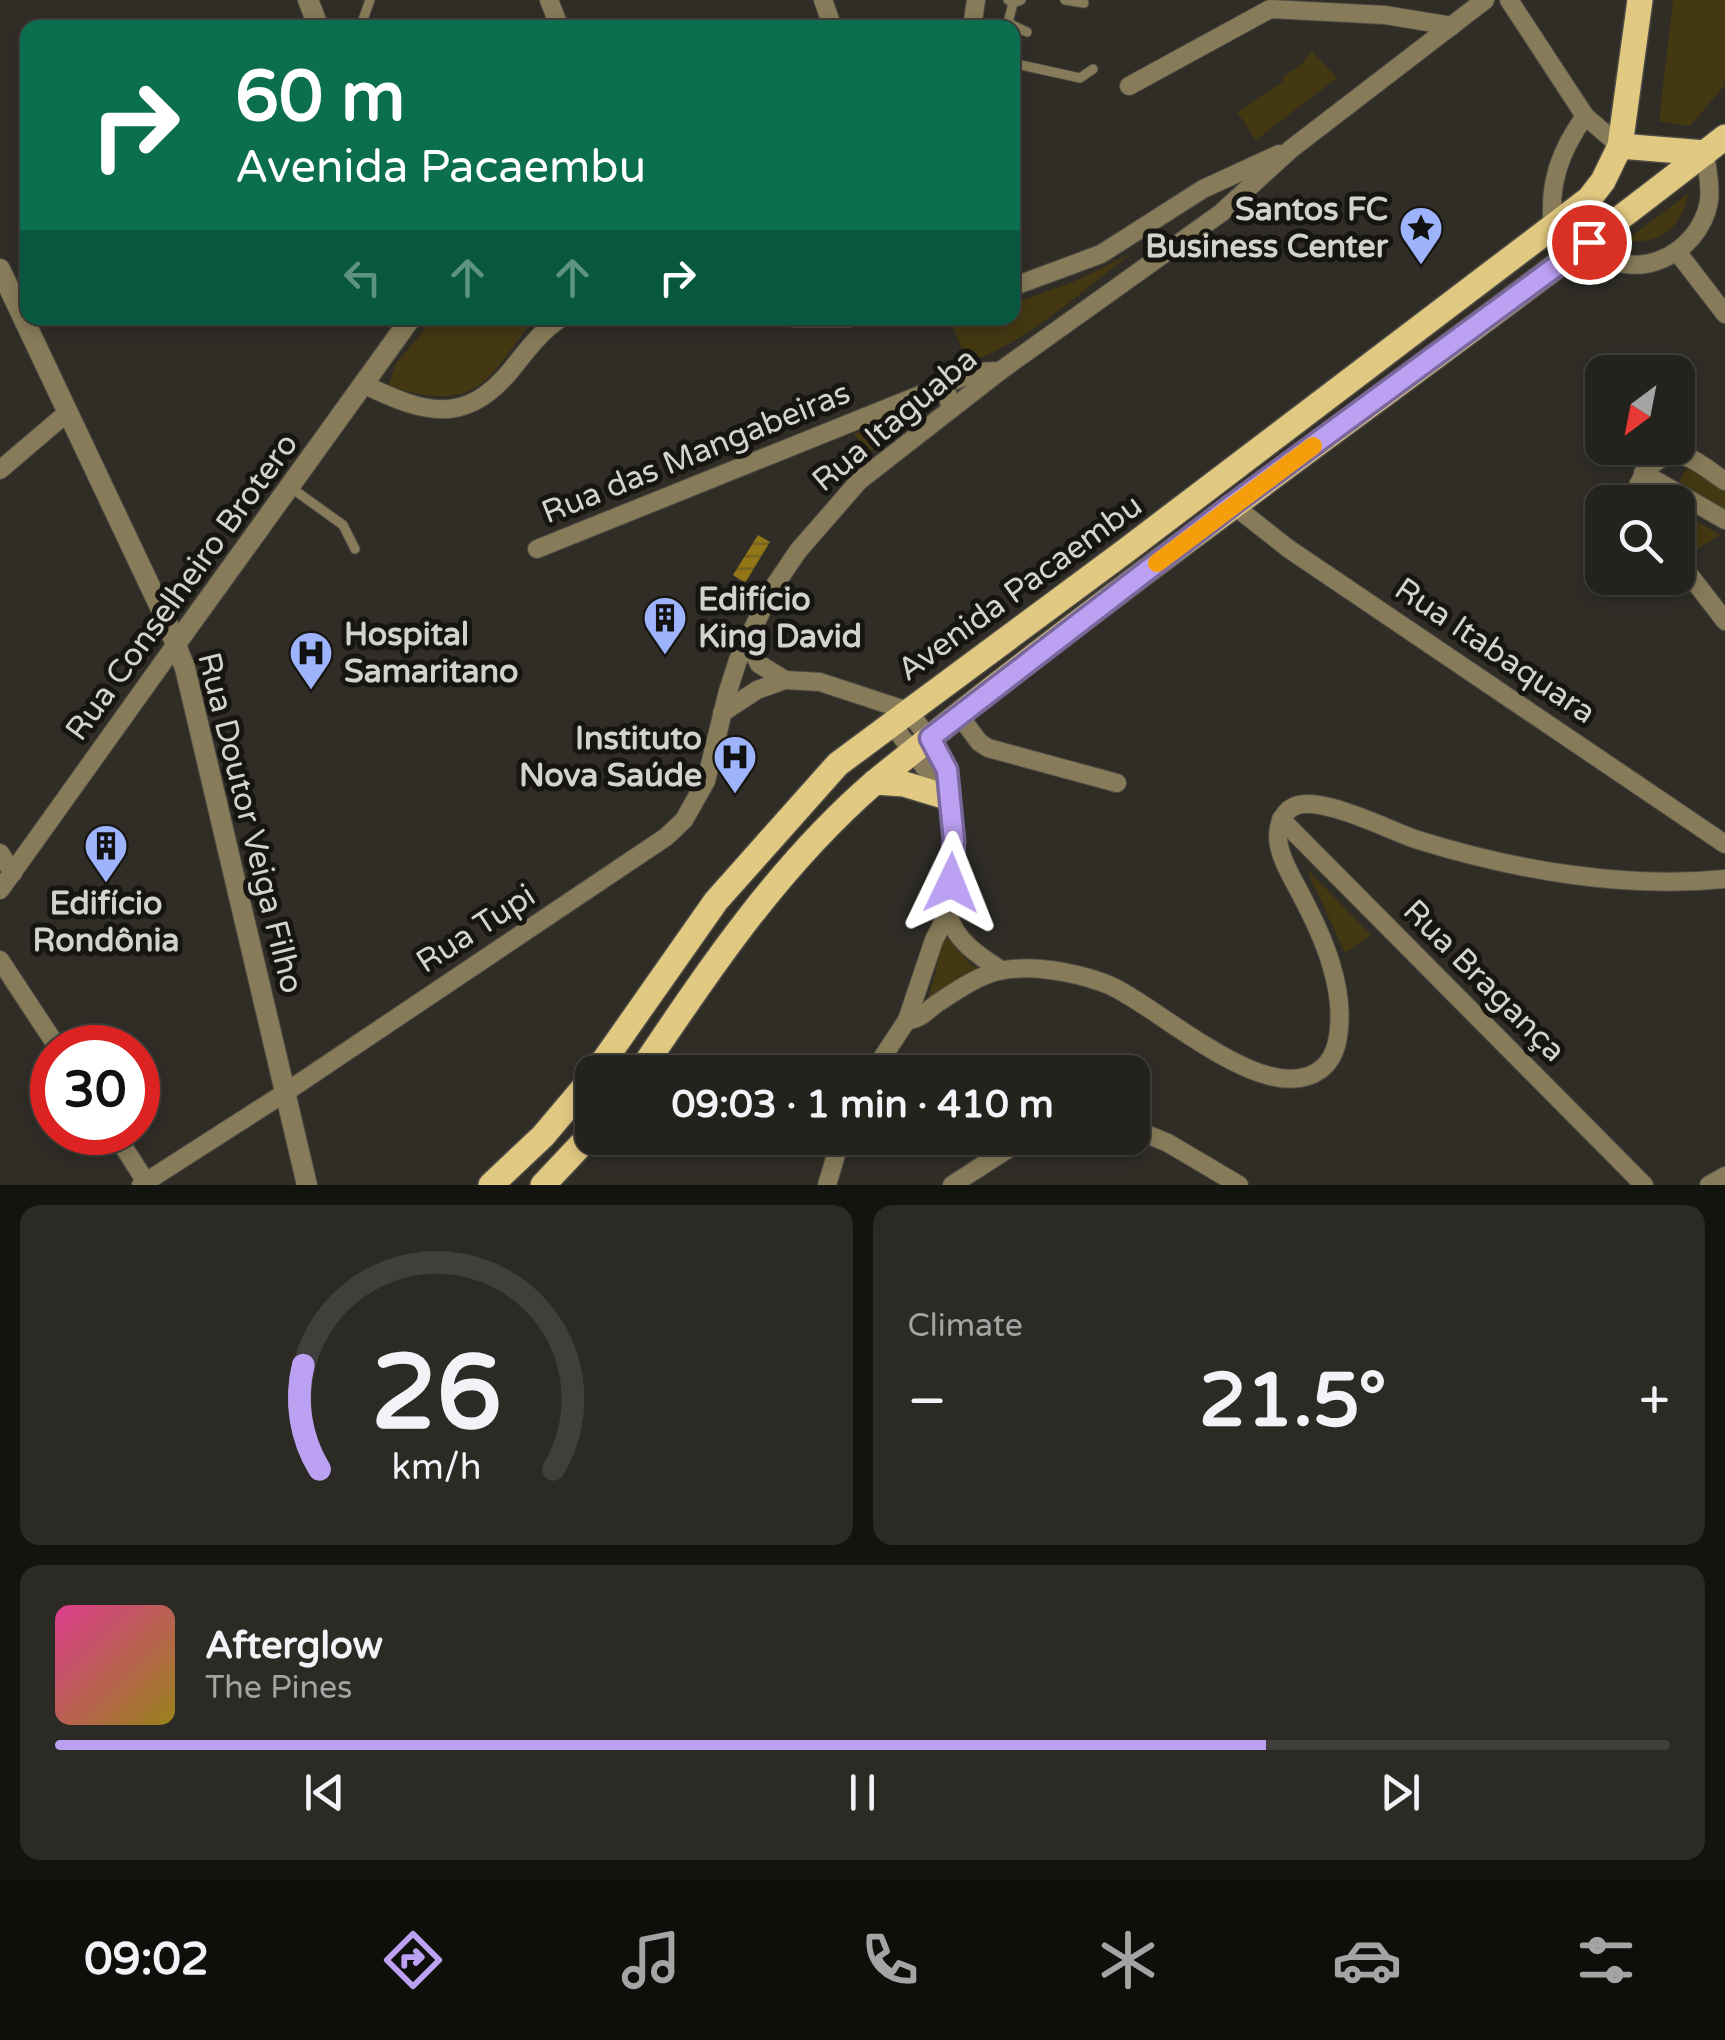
<!DOCTYPE html>
<html lang="en">
<head>
<meta charset="utf-8">
<style>
	body { margin:0; font-family:"Varela Round",sans-serif; background:#2b2a25; color:#f1f3f6; height:100vh; display:flex; flex-direction:column; font-size:38px; white-space:nowrap }
	* { box-sizing:border-box; margin:0 }
	p { font-size:32px; color:#a3a4a3 }
	.icon { flex:none; width:55px; height:55px; fill:none; stroke:currentColor; stroke-width:2; stroke-linecap:round; stroke-linejoin:round }
	.map { position:relative; height:1185px; overflow:hidden }
	.details { display:flex; flex-direction:column; gap:20px; padding:20px; background:#13130f; flex:1 }
	.details>* { flex:none }
	.top-card { position:absolute; left:20px; top:20px; width:1000px; height:305px; border-radius:20px; box-shadow:0 5px 15px #0003,0 0 0 2px #403f3b; background:#0b6e4f; color:#fff; overflow:hidden }
	.needle { width:65px; rotate:212deg }
	.tools { position:absolute; left:1585px; top:355px; display:grid; gap:20px }
	.tools a { display:grid; place-items:center; width:110px; height:110px; border-radius:20px; background:#23221c; box-shadow:0 5px 15px #0003,0 0 0 2px #403f3b; font-size:50px }
	.speed { position:absolute; left:30px; top:1025px; display:flex; gap:20px; font-size:50px; font-weight:700; text-align:center }
	.speed>* { display:grid; place-content:center; width:130px; height:130px; border-radius:50%; background:#23221c; box-shadow:0 5px 15px #0003,0 0 0 2px #403f3b; line-height:1 }
	.speed .limit { border:15px solid #d22; background:#fff; color:#111 }
	.pin { position:absolute; display:grid; place-items:center; width:85px; height:85px; color:#fff; margin:-42px; border:5px solid #fff; border-radius:50%; box-shadow:0 2px 10px #0007 }
	.me { position:absolute; width:110px; margin:-55px; rotate:2deg; stroke-linejoin:round; filter:drop-shadow(0 0 8px #0008) }
	.turn { display:flex; align-items:center; gap:35px; height:210px; padding:0 50px; font-size:45px }
	.turn .icon { width:130px; height:130px; stroke-width:2.5 }
	.turn b { display:block; font-size:70px; line-height:85px }
	.lanes { display:flex; align-items:center; height:95px; padding:0 50px; background:#0003; justify-content:center; gap:50px; direction:ltr }
	.lanes .off { opacity:.35 }
	.big { font-size:75px; font-weight:700; line-height:1.1 }
	.details .widget { flex:1; display:flex; flex-direction:column; justify-content:center; gap:15px; min-width:0; padding:0 35px; border-radius:20px; background:#2b2a25 }
	.details .dial { align-items:center; gap:0 }
	.dial svg { height:260px; overflow:visible; fill:none; stroke:#403f3b; stroke-width:7; stroke-linecap:round; text-anchor:middle }
	.dial text { fill:#f1f3f6; stroke:none }
	.song { display:flex; align-items:center; gap:30px }
	.cover { width:120px; height:120px; border-radius:15px; background:linear-gradient(135deg,hsl(330 70% 55%),hsl(50 70% 35%)) }
	.played { height:10px; border-radius:5px; background:linear-gradient(90deg,#bca0f2 75%,#403f3b 75%) }
	.keys { display:flex; justify-content:space-around; direction:ltr }
	.heat { display:flex; justify-content:space-between; align-items:center; font-size:55px; direction:ltr }
	.details .tiles { flex:1; display:grid; gap:20px; grid-template-columns:1fr 1fr }
	.widget:last-child { grid-column:span 2 }
	.trip { position:absolute; left:575px; top:1055px; width:575px; height:100px; border-radius:20px; background:#23221c; box-shadow:0 5px 15px #0003,0 0 0 2px #403f3b; font-weight:700; line-height:100px; text-align:center }
	.tabs { display:flex; height:160px; justify-content:space-around; align-items:center; background:#0e0e0b; color:#a3a4a3 }
	.tabs .icon { width:70px; height:70px }
	.tabs .selected { color:#bca0f2 }
	.tabs b { font-size:45px; color:#f1f3f6 }
	.map>svg:first-child { display:block }
	.green { fill:#443812 }
	.water { fill:url(#water-rules) }
	.lines { fill:none; stroke-linecap:round; stroke-linejoin:round }
	.service-casing { stroke:#4d4b44; stroke-width:11 }
	.minor-casing { stroke:#4d4b44; stroke-width:20 }
	.tertiary-casing { stroke:#4d4b44; stroke-width:22 }
	.primary-casing { stroke:#4d4b44; stroke-width:28 }
	.service { stroke:#877b59; stroke-width:9 }
	.minor { stroke:#877b59; stroke-width:18 }
	.tertiary { stroke:#877b59; stroke-width:20 }
	.primary { stroke:#e2c982; stroke-width:25 }
	.route-casing { stroke:#7a689d; stroke-width:25 }
	.route { stroke:#bca0f2; stroke-width:18 }
	.slow { stroke:#f59e0b; stroke-width:18 }
	.labels { text-anchor:middle; dominant-baseline:central; stroke-width:10; stroke-linejoin:round; paint-order:stroke }
	.poi-label { font-size:32px; font-weight:bold; fill:#d4d2ce; stroke:#161512; text-anchor:end }
	.street-label { font-size:32px; fill:#d4d2ce; stroke:#161512 }
</style>
</head>
<body>
<div class="map">
<svg width="1725" height="1185" viewBox="0 0 1725 1185">
	<defs>
		<pattern id="water-rules" width="6" height="5" patternUnits="userSpaceOnUse" patternTransform="scale(2.5)"><rect width="6" height="5" fill="#927515"/><path d="M0 2.5h6" fill="none" stroke="#756223"/></pattern>
	</defs>
	<rect width="100%" height="100%" fill="#2f2d26"/>
	<g class="green">
		<path d="M1673,0H1725V85L1690,126L1659,121Z"/>
		<path d="M1312,51L1337,78L1256,140L1237,112L1284,81L1282,77L1300,66Z"/>
		<path d="M1688,194C1682,228 1659,245 1625,241Z"/>
		<path d="M1134,252C1081,291 1030,340 968,363L950,320L1012,318L1013,304L1080,279Z"/>
		<path d="M434,318H534C486,383 477,414 389,386L395,365Z"/>
		<path d="M905,418L909,421L871,451L853,434Z"/>
		<path d="M1687,468L1725,487V509L1678,484Z"/>
		<path d="M1678,510L1720,535L1691,553L1678,539Z"/>
		<path d="M1306,868L1371,935L1345,953Z"/>
		<path d="M945,935L969,963L982,971L928,1000Z"/>
	</g>
	<path class="water" d="M758,535L770,542L745,583L733,575Z"/>
	<g class="lines">
		<defs>
			<g id="service">
				<path d="M1008,0L1013,3L1021,0"/>
				<path d="M1065,0L1084,3"/>
				<path d="M1008,23L1027,32"/>
				<path d="M360,28L370,0"/>
				<path d="M998,28L1008,23L1013,3"/>
				<path d="M1012,63L1080,78L1093,69"/>
				<path d="M290,487L343,525L355,549"/>
			</g>
			<g id="minor">
				<path d="M549,0L560,28"/>
				<path d="M823,0L833,28"/>
				<path d="M1509,0L1585,116L1620,146"/>
				<path d="M972,28L976,0"/>
				<path d="M1129,86L1270,9L1385,15L1452,26"/>
				<path d="M1553,227C1548,184 1560,151 1585,116"/>
				<path d="M1589,243C1628,289 1700,256 1709,201C1711,185 1707,168 1705,153"/>
				<path d="M1678,253L1725,314"/>
				<path d="M1012,287L1101,254L1203,189L1279,154"/>
				<path d="M793,318H850"/>
				<path d="M365,385C424,413 465,427 512,369C527,350 541,331 561,318"/>
				<path d="M951,409L947,393L932,390L975,372L1000,371"/>
				<path d="M0,470L68,412"/>
				<path d="M1643,473L1725,520"/>
				<path d="M1634,502C1636,480 1655,450 1682,456C1696,458 1712,473 1725,481"/>
				<path d="M1233,505L1289,549L1725,844"/>
				<path d="M537,549L932,390"/>
				<path d="M1678,560L1725,621"/>
				<path d="M747,640L759,664L785,680"/>
				<path d="M722,713L757,690L785,680L820,682L908,711L929,738L947,770L954,841L948,913L934,940L907,1020L873,1072"/>
				<path d="M959,715L979,742L988,748L1117,783"/>
				<path d="M891,723L947,797"/>
				<path d="M1281,819L1644,1185"/>
				<path d="M0,853L13,873"/>
				<path d="M0,890L176,644"/>
				<path d="M948,913C954,940 979,956 1001,970"/>
				<path d="M0,960L58,1048"/>
				<path d="M907,1020C921,1020 928,1009 939,1002C956,991 979,975 999,971C1031,964 1074,972 1104,983C1155,1002 1264,1110 1320,1070C1331,1062 1336,1050 1338,1037C1346,988 1323,936 1300,893C1292,877 1282,862 1279,845C1276,830 1280,813 1295,806C1322,795 1390,831 1418,840C1514,870 1624,889 1725,879"/>
				<path d="M1132,1128L1168,1143L1239,1185"/>
				<path d="M114,1132L146,1182"/>
				<path d="M141,1185L283,1094L666,837L684,820L706,781L728,691L738,660L771,591L798,551L859,481L1000,371L1221,213L1291,149L1485,0"/>
				<path d="M827,1185L841,1138"/>
				<path d="M952,1185L1025,1138"/>
				<path d="M1709,1185L1725,1176"/>
			</g>
			<g id="tertiary">
				<path d="M308,0L319,28"/>
				<path d="M0,269L167,622L185,668L307,1185"/>
				<path d="M176,644L411,318"/>
			</g>
			<g id="primary">
				<path d="M1620,146L1705,153"/>
				<path d="M875,782L904,784L947,797"/>
				<path d="M596,1072L716,901L838,764L1124,552L1589,199L1603,181L1620,146L1640,0"/>
				<path d="M640,1072C710,968 779,865 875,782C1151,558 1445,356 1725,137"/>
				<path d="M491,1185L543,1136L592,1078"/>
				<path d="M543,1185L592,1133"/>
			</g>
		</defs>
		<use href="#service" class="service-casing"/>
		<use href="#minor" class="minor-casing"/>
		<use href="#tertiary" class="tertiary-casing"/>
		<use href="#primary" class="primary-casing"/>
		<use href="#service" class="service"/>
		<use href="#minor" class="minor"/>
		<use href="#tertiary" class="tertiary"/>
		<use href="#primary" class="primary"/>
	</g>
	<g class="lines">
		<defs>
			<path id="route" d="M951,883L954,841L947,770L930,738L1232,505L1589,242"/>
		</defs>
		<use href="#route" class="route-casing"/>
		<use href="#route" class="route"/>
		<path class="slow" d="M1157,563L1313,446"/>
	</g>
	<defs>
		<symbol id="sight-pin" viewBox="-11 -11 22 30"><path d="M0 17L-7.5 6A9.5 9.5 0 1 1 7.5 6Z" fill="#9db4fd" stroke="#161512"/><path d="M0-6L1.8-2.2L6-1.7L2.9 1.2L3.7 5.4L0 3.3L-3.7 5.4L-2.9 1.2L-6-1.7L-1.8-2.2Z" fill="#111"/></symbol>
		<symbol id="building-pin" viewBox="-11 -11 22 30"><path d="M0 17L-7.5 6A9.5 9.5 0 1 1 7.5 6Z" fill="#9db4fd" stroke="#161512"/><path d="M-4-6H4V6H1V3H-1V6H-4ZM-2.5-4.3h1.7v1.8h-1.7ZM.8-4.3h1.7v1.8H.8ZM-2.5-1h1.7V.8h-1.7ZM.8-1h1.7V.8H.8Z" fill="#111"/></symbol>
		<symbol id="hospital-pin" viewBox="-11 -11 22 30"><path d="M0 17L-7.5 6A9.5 9.5 0 1 1 7.5 6Z" fill="#9db4fd" stroke="#161512"/><path d="M-5-5h3v3.5h4V-5h3V5h-3V1.5h-4V5h-3Z" fill="#111"/></symbol>
	</defs>
	<g fill-rule="evenodd">
		<use href="#sight-pin" x="1396" y="203" width="50" height="68"/>
		<use href="#building-pin" x="640" y="593" width="50" height="68"/>
		<use href="#hospital-pin" x="286" y="628" width="50" height="68"/>
		<use href="#hospital-pin" x="710" y="732" width="50" height="68"/>
		<use href="#building-pin" x="81" y="821" width="50" height="68"/>
	</g>
	<g class="labels">
		<g class="poi-label">
			<text x="1388" y="210">Santos FC<tspan x="1388" dy="37">Business Center</tspan></text>
			<text x="698" y="600" text-anchor="start">Edifício<tspan x="698" dy="37">King David</tspan></text>
			<text x="344" y="635" text-anchor="start">Hospital<tspan x="344" dy="37">Samaritano</tspan></text>
			<text x="702" y="739">Instituto<tspan x="702" dy="37">Nova Saúde</tspan></text>
			<text x="106" y="904" text-anchor="middle">Edifício<tspan x="106" dy="37">Rondônia</tspan></text>
		</g>
		<g class="street-label">
			<text transform="translate(895 420) rotate(-40)">Rua Itaguaba</text>
			<text transform="translate(696 453) rotate(-22)">Rua das Mangabeiras</text>
			<text transform="translate(182 587) rotate(-54)">Rua Conselheiro Brotero</text>
			<text transform="translate(1020 588) rotate(-36)">Avenida Pacaembu</text>
			<text transform="translate(1495 651) rotate(34)">Rua Itabaquara</text>
			<text transform="translate(250 823) rotate(76)">Rua Doutor Veiga Filho</text>
			<text transform="translate(476 929) rotate(-33)">Rua Tupi</text>
			<text transform="translate(1484 981) rotate(45)">Rua Bragança</text>
		</g>
	</g>
</svg>
<div class="tools">
<a><svg class="needle" viewBox="-14 -14 28 28"><path d="M0-13l5 13h-10z" fill="#e53935"/><path d="M0 13l5-13h-10z" fill="#a3a4a3"/></svg></a>
<a><svg class="icon" aria-label="search" viewBox="0 0 24 24"><circle cx="10" cy="10" r="6"/><path d="M15 15l6 6"/></svg></a>
</div>
<div class="speed"><div class="limit">30</div></div>
<div class="pin" style="left:1589px;top:242px;background:#d93025"><svg class="icon" aria-label="arrive" viewBox="0 0 24 24"><path d="M6 21V4h12l-3 4 3 4H6"/></svg></div>
<svg class="me" style="left:951px;top:883px" viewBox="-20 -20 40 40"><path d="M0-17L14 15 0 8-14 15z" fill="#bca0f2" stroke="#fff" stroke-width="4"/></svg>
<div class="trip">09:03 · 1 min · 410 m</div>
<div class="top-card">
<div class="turn"><svg class="icon" aria-label="right" viewBox="0 0 24 24"><path d="M7 20v-9h11M14 6l5 5-5 5"/></svg><div><b>60 m</b>Avenida Pacaembu</div></div>
<div class="lanes"><svg class="icon off" aria-label="left" viewBox="0 0 24 24"><path d="M17 20v-9H6M10 6l-5 5 5 5"/></svg><svg class="icon off" aria-label="ahead" viewBox="0 0 24 24"><path d="M12 20V5M6 11l6-6 6 6"/></svg><svg class="icon off" aria-label="ahead" viewBox="0 0 24 24"><path d="M12 20V5M6 11l6-6 6 6"/></svg><svg class="icon" aria-label="right" viewBox="0 0 24 24"><path d="M7 20v-9h11M14 6l5 5-5 5"/></svg></div>
</div>
</div>
<section class="details">
<div class="tiles">
<div class="widget dial"><svg viewBox="0 0 100 80">
<path d="M14 69A42 42 0 1 1 86 69"/>
<path d="M14 69A42 42 0 0 1 9 37" stroke="#bca0f2"/>
<text x="50" y="56" font-size="32" font-weight="700">26</text>
<text x="50" y="72" font-size="11">km/h</text>
</svg></div>
<div class="widget"><p>Climate</p>
<div class="heat"><a>−</a><b class="big">21.5°</b><a>+</a></div>
</div>
<div class="widget">
<div class="song"><i class="cover"></i><div><b>Afterglow</b><p>The Pines</p></div></div>
<div class="played"></div>
<div class="keys"><svg class="icon" aria-label="previous" viewBox="0 0 24 24"><path d="M18 5L8 12l10 7zM5 5v14"/></svg><svg class="icon" aria-label="pause" viewBox="0 0 24 24"><path d="M8 5v14M16 5v14"/></svg><svg class="icon" aria-label="next" viewBox="0 0 24 24"><path d="M6 5l10 7-10 7zM19 5v14"/></svg></div>
</div>
</div>
</section>
<nav class="tabs">
<b>09:02</b>
<svg class="icon selected" aria-label="directions" viewBox="0 0 24 24"><path d="M12 3l9 9-9 9-9-9zM9 14v-3h6M13 9l2 2-2 2"/></svg>
<svg class="icon" aria-label="music" viewBox="0 0 24 24"><path d="M9 18V5l10-2v13"/><circle cx="6" cy="18" r="3"/><circle cx="16" cy="16" r="3"/></svg>
<svg class="icon" aria-label="phone" viewBox="0 0 24 24"><path d="M5 4h4l2 5-3 2q2 4 5 5l2-3 5 2v4C11 20 4 13 5 4z"/></svg>
<svg class="icon" aria-label="climate" viewBox="0 0 24 24"><path d="M12 3v18M4 7l16 10M4 17L20 7"/></svg>
<svg class="icon" aria-label="car" viewBox="0 0 24 24"><path d="M5 17H2v-5l4-1 3-4h7l3 4 3 1v5h-3M9 17h6M6 11h13"/><circle cx="7" cy="17" r="2"/><circle cx="17" cy="17" r="2"/></svg>
<svg class="icon" aria-label="filters" viewBox="0 0 24 24"><path d="M4 7h16M4 17h16"/><circle cx="9" cy="7" r="2"/><circle cx="15" cy="17" r="2"/></svg>
</nav>
</body>
</html>
